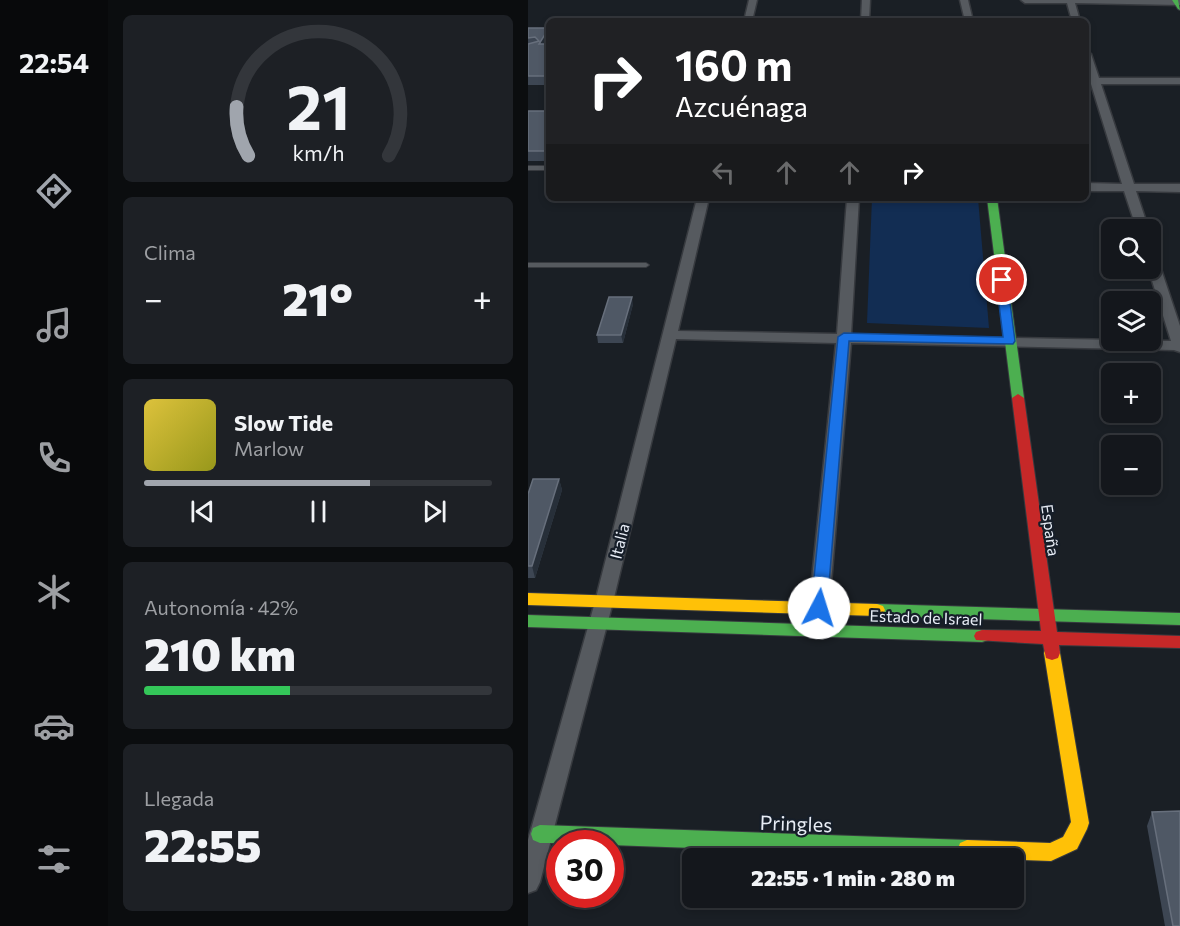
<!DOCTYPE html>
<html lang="es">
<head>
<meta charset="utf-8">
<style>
	body { margin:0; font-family:Commissioner,sans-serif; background:#1d2025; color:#f1f3f6; height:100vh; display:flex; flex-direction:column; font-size:22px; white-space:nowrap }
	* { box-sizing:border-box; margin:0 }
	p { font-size:20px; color:#9d9fa3 }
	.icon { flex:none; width:33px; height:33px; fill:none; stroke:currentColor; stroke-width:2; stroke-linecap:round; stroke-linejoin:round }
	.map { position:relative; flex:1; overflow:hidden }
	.drawer { display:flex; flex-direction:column; gap:15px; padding:15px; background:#0b0d0f; width:420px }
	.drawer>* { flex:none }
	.top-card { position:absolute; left:18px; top:18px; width:543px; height:183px; border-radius:9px; box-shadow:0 3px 9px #0003,0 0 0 2px #33363b; background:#202124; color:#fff; overflow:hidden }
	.fabs { position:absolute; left:573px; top:219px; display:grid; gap:12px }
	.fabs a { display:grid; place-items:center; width:60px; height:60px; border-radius:9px; background:#14171c; box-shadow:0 3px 9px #0003,0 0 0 2px #33363b; font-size:30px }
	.speed { position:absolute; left:18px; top:830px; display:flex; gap:12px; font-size:30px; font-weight:700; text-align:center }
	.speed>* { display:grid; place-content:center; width:78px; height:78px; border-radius:50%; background:#14171c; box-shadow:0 3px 9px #0003,0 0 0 2px #33363b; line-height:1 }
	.speed .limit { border:9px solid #d22; background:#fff; color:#111 }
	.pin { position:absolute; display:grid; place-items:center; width:51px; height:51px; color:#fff; margin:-26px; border:3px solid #fff; border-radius:50%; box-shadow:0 2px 6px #0007 }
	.me { position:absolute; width:66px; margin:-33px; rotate:5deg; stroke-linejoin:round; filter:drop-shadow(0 0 4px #0008) }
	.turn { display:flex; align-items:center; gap:21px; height:126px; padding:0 30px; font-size:27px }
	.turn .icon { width:78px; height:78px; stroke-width:2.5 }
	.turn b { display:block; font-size:42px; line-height:51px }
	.lanes { display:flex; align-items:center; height:57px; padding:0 30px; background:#0003; justify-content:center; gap:30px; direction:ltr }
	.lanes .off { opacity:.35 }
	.big { font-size:45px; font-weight:800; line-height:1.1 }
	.drawer .tile { flex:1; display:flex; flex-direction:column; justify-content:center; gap:9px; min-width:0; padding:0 21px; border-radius:9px; background:#1d2025 }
	.drawer .dial { align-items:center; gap:0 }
	.dial svg { height:156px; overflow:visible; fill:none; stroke:#33363b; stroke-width:7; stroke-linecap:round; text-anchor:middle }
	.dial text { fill:#f1f3f6; stroke:none }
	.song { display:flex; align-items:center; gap:18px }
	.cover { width:72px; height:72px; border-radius:9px; background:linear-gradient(135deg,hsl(50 70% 55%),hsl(60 70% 35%)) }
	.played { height:6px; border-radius:3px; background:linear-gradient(90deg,#a0a5ad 65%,#33363b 65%) }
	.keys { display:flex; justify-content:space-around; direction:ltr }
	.heat { display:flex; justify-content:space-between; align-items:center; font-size:33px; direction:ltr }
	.charge { height:9px; border-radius:4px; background:linear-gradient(90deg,#34c759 42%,#33363b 0) }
	.trip { position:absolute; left:154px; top:848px; width:342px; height:60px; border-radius:9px; background:#14171c; box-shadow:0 3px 9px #0003,0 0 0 2px #33363b; font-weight:800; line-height:60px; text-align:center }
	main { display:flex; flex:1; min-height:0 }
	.tab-bar { display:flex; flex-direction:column; width:108px; justify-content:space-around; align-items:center; background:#08090b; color:#9d9fa3 }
	.tab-bar .icon { width:42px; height:42px }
	.tab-bar .active { color:#a0a5ad }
	.tab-bar b { font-size:27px; color:#f1f3f6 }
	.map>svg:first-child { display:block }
	.green { fill:#122d53 }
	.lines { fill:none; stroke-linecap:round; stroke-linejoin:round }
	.lane-casing { stroke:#373a3f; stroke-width:2 }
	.street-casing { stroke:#373a3f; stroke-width:3 }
	.fast-casing { stroke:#373a3f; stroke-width:2 }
	.slow-casing { stroke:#373a3f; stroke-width:2 }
	.jam-casing { stroke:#373a3f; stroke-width:2 }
	.lane { fill:#565a5f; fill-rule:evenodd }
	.street { fill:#565a5f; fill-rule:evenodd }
	.fast { fill:#4caf50; fill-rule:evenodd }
	.slow { fill:#ffc107; fill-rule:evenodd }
	.jam { fill:#c62828; fill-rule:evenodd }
	.wall { fill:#3d4653 }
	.shaded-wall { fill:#272f39 }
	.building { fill:#4f5865; stroke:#676f7c; stroke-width:1.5 }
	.route { fill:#1a73e8; stroke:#114b97; stroke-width:1.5 }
	.labels { text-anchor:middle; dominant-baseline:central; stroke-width:4.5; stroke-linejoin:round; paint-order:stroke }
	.street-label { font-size:16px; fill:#e8edf6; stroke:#161e29 }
	.near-street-label { font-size:20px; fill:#e8edf6; stroke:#161e29 }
</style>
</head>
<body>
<main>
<nav class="tab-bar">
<b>22:54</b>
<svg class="icon active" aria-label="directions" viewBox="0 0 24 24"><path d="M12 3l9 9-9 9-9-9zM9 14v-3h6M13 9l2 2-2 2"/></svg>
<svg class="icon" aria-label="music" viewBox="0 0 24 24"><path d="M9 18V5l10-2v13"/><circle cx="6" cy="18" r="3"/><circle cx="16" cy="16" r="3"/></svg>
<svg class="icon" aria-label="phone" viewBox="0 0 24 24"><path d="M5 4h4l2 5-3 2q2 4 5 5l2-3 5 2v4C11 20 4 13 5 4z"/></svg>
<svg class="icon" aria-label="climate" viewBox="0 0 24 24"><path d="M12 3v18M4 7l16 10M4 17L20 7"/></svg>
<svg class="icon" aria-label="car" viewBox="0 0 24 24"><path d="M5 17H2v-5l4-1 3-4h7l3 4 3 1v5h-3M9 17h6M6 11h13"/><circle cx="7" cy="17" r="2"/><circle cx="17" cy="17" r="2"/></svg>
<svg class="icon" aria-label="filters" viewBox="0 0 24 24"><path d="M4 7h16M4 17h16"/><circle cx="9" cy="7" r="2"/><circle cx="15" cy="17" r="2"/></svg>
</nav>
<section class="drawer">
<div class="tile dial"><svg viewBox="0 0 100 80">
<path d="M14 69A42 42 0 1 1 86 69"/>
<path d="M14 69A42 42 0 0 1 8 44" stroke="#a0a5ad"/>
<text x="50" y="56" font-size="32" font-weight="700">21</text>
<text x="50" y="72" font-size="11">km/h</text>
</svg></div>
<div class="tile"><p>Clima</p>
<div class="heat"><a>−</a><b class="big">21°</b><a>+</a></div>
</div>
<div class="tile">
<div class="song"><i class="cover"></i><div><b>Slow Tide</b><p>Marlow</p></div></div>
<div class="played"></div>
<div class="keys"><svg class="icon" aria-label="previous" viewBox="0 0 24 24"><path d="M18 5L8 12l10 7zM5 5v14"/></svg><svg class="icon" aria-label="pause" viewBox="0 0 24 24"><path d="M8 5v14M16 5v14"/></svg><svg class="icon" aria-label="next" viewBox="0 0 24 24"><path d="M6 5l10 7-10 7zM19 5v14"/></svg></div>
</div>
<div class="tile"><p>Autonomía · 42%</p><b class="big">210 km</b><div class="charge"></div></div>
<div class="tile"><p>Llegada</p><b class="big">22:55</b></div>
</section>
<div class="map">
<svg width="652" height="926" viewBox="0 0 652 926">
	<rect width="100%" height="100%" fill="#1a1f25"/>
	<path class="green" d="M344,198H450L461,328L339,323Z"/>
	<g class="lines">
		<defs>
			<g id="lane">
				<rect x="0" y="166" width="21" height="4"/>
				<path d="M0,263H118L121,265L118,267H0Z"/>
			</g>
			<g id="street">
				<path d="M221,0H229L224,21H216Z"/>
				<path d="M334,0H342L341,21H333Z"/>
				<path d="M432,0H440L445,21H437Z"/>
				<path d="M493,0H652V5L547,3L552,21H544L539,3H497Z"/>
				<path d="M558,51L563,54L571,78H652V84H573L606,184H652V192L608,191L621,230H609L596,191H558V183L594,184L563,84H558V78H561L558,69Z"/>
				<path d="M169,198H181L150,331L309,334L319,198H331L323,335L643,341L620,268H622V250L628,254L652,326V352L646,350L323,343L301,608L298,613L291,615L284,613L281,608L308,343L148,339L85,602L12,882L8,890L0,893V840L67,602Z"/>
			</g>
			<g id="fast">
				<path d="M644,0H650L652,10L650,9Z"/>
				<path d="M459,198H469L496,398L490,402L484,398Z"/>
				<path d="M349,604L652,613V625L349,616L343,614L341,610L343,606Z"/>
				<path d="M0,615L454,630L460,632L462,636L460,640L454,642L0,627Z"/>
				<path d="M12,825L439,840L446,843L448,849L446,855L439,858L82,845V843H12L5,840L3,834L5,828Z"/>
			</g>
			<g id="slow">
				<path d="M0,593L349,604L355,606L357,610L355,614L349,616L0,605Z"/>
				<path d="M524,646L530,648L532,653L561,823L559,829L549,849L523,861L439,858L432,855L430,849L432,843L439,840L522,843L535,837L543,822L516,653L518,648Z"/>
			</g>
			<path id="jam" d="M490,394L496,398L529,632L652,636V648L531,645L532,653L530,658L524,660L518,658L515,644L448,640L446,636L448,632L454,630L513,631L484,398Z"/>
		</defs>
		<use href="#lane" class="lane-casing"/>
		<use href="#street" class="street-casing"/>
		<use href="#fast" class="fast-casing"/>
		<use href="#slow" class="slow-casing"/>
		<use href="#jam" class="jam-casing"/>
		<use href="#lane" class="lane"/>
		<use href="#street" class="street"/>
		<use href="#fast" class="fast"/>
		<use href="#slow" class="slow"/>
		<use href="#jam" class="jam"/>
	</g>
	<g class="wall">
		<path d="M0,28L17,44H21V85H0Z"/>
		<rect x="0" y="111" width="21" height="50"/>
		<path d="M105,304L95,343H70L69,335Z"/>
		<path d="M31,479L34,490L7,578H0V494Z"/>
		<path d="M624,812L652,926H637L619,826Z"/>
	</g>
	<g class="shaded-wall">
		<path d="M21,28V38L13,53L11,44Z"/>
		<path d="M104,297L105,304L95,343L93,335Z"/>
		<path d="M31,479L34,490L7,578L4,566Z"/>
	</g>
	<g class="building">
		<path d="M0,28H21L11,44H21V76H0V44L11,41L7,37L0,38Z"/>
		<rect x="0" y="111" width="21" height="40"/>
		<path d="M81,297H104L93,335H69Z"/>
		<path d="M5,479H31L4,566H0V494Z"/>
		<path d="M652,811V926H645L624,812Z"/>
	</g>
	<path class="route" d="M474,276L479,280L487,341L485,344L321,341L299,608L297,612H285L283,608L310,337L316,333L475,337L468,280Z"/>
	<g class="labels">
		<g class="street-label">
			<text transform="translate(523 530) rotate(82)">España</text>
			<text transform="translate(91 541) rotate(-76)">Italia</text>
			<text transform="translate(398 617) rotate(2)">Estado de Israel</text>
		</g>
		<g class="near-street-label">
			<text transform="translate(268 823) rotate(2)">Pringles</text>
		</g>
	</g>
</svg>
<div class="fabs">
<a><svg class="icon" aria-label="search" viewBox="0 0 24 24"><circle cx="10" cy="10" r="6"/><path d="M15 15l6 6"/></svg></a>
<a><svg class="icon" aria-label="layers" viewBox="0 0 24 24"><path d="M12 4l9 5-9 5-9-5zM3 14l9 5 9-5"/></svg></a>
<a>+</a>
<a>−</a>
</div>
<div class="speed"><div class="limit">30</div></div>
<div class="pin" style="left:474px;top:280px;background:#d93025"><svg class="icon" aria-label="arrive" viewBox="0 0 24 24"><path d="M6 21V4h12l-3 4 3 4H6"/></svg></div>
<svg class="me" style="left:291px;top:608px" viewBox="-20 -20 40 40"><circle r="19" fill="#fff"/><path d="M0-13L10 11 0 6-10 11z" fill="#1a73e8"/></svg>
<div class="trip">22:55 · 1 min · 280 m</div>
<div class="top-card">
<div class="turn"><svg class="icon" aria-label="right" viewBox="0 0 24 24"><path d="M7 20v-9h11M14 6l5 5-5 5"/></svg><div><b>160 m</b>Azcuénaga</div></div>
<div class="lanes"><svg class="icon off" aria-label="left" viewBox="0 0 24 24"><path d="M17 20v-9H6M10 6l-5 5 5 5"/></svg><svg class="icon off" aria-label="ahead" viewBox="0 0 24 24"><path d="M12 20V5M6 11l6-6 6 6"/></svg><svg class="icon off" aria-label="ahead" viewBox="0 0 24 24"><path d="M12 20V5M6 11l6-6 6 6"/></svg><svg class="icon" aria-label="right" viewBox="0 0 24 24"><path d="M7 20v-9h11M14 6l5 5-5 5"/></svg></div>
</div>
</div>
</main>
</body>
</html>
